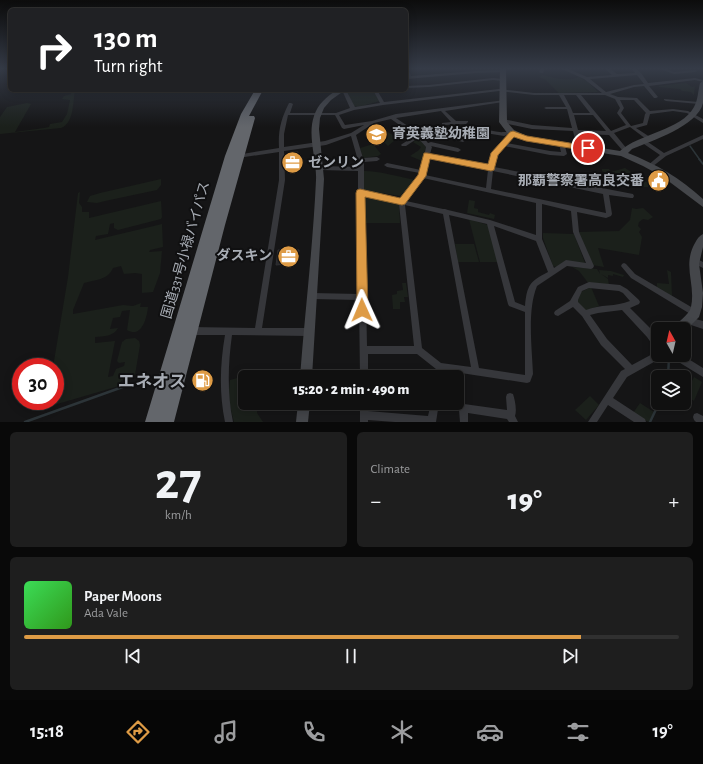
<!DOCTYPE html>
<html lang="en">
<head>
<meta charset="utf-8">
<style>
	body { margin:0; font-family:"Alegreya Sans","Noto Sans JP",sans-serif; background:#1e1e1e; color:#f1f3f6; height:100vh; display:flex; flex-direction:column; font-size:15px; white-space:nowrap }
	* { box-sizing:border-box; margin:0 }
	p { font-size:13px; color:#9c9d9f }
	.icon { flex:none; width:22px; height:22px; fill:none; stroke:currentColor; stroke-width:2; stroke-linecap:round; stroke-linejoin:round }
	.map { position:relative; height:422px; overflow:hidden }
	.sheet { display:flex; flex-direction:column; gap:10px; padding:10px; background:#090909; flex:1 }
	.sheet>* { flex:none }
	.top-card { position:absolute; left:8px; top:8px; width:400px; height:84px; border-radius:6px; box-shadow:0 2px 10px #0003,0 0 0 1px #303030; background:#202124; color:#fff; overflow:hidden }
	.needle { width:26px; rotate:352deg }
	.tools { position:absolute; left:651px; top:322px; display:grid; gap:8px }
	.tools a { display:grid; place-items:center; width:40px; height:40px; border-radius:6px; background:#101010; box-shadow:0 2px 10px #0003,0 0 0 1px #303030; font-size:20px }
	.speed { position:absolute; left:12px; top:358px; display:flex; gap:8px; font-size:20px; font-weight:700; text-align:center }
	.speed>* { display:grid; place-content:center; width:52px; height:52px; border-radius:50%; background:#101010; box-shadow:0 2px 10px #0003,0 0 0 1px #303030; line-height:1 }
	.speed .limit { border:6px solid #d22; background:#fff; color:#111 }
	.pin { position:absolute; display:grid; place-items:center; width:34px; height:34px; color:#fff; margin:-17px; border:2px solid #fff; border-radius:50%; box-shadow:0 1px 4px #0007 }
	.me { position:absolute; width:44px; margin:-22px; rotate:359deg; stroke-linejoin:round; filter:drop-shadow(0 0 3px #0008) }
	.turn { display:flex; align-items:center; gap:14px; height:84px; padding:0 20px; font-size:18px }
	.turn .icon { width:52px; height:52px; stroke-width:2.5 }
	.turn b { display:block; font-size:28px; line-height:34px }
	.big { font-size:30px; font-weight:800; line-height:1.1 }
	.sheet .tile { flex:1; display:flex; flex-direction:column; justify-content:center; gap:6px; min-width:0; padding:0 14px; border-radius:6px; background:#1e1e1e }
	.sheet .dial { align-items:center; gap:0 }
	.dial b { font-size:52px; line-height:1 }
	.song { display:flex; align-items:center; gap:12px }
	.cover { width:48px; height:48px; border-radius:6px; background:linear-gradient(135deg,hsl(130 70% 55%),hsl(110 70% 35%)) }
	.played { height:4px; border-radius:2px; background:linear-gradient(90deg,#de9b45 85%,#303030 85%) }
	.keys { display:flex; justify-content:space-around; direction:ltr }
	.heat { display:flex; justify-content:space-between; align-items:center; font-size:22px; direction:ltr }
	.sheet .tiles { flex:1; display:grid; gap:10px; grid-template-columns:1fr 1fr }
	.tile:last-child { grid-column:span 2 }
	.trip { position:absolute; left:238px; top:370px; width:226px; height:40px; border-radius:6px; background:#101010; box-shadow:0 2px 10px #0003,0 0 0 1px #303030; font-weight:800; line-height:40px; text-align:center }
	.menu { display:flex; height:64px; justify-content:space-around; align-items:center; background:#060606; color:#9c9d9f }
	.menu .icon { width:28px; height:28px }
	.menu .active { color:#de9b45 }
	.menu b { font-size:18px; color:#f1f3f6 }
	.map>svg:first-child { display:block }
	.green { fill:#1b201b }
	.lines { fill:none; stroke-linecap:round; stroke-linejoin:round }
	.stream-far2 { stroke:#2c3438; stroke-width:1.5 }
	.stream-far1 { stroke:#2c3438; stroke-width:2 }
	.stream { stroke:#2c3438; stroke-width:2.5 }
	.building { fill:#28282a; stroke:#2f2f32 }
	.street { fill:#36373b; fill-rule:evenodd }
	.secondary { fill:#44464a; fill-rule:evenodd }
	.highway { fill:#63666b; fill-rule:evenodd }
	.route { fill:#de9b45; stroke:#90652d }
	.labels { text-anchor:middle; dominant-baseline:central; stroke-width:4; stroke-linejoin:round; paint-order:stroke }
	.poi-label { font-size:14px; font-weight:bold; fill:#a8adb5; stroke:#101011; text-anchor:start }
	.street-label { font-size:14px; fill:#a8adb5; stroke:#101011 }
	.near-poi-label { font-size:17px; font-weight:bold; fill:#a8adb5; stroke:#101011; text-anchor:end }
</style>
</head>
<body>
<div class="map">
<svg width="703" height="422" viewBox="0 0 703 422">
	<rect width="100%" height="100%" fill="#151516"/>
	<g class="green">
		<path d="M543,75C554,78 568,82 579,77L588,82L598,92L559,93L546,80L539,77Z"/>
		<path d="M686,83L692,87L695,86L694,95L691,92L682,91L680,89L659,87L658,86Z"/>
		<path d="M72,90H75C73,102 74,123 61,128L0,134V117L7,107L27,103L31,104L15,132L44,128L49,127L50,124L62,122L67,114L70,100L62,99L64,96L71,94Z"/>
		<path d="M348,90H374L380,101L358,107L353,106L347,91Z"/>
		<path d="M388,132L394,136L398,134L401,135L388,146L379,137Z"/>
		<path d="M419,138L426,147L422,161L410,156L419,150L421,147L413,142Z"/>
		<path d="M373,144L381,154L378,156L363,158L360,148Z"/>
		<path d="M625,168L648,183V187H643L636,181C626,182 607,188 605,173L602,171V169H609L611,172Z"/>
		<path d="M364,171C381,171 398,177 416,180L400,196L382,193L381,195L364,190Z"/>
		<path d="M161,179V185L157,190L105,201L97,203L87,202L90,196L100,193Z"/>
		<path d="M80,192L79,203L82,207V212H89V218L161,201L162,217L161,219L118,230L114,228V223L110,224L108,234L96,236L95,240L162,224L163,247L150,250L149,252L162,251L160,273L153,292L142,293V274L135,273L124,274L121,266L113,268C108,280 95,280 84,283L73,310V314L123,305L133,306L141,303L140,307H148C147,317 142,339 127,330L130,310L122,311L120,317L113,318L110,329L118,328C113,337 104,336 95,337V343L115,341L108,377L113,376L116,369L124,366L125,362L119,363L117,361L122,342L126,339L135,338L139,341L140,345L135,375L121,381L119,386L47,407L48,401H55V367H53L68,277L78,193Z"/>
		<path d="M366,196L397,203L399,205L400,223H365L364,198Z"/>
		<path d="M469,200L475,201L474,208L478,209V212L489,215L490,213L495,215L494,219L467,213Z"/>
		<path d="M632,208L636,209L643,208L653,217L648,220L643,219L639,222L638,226L641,229L639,232L642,237L639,255L598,248L604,267L592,265L578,232L619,231L630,220Z"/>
		<path d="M469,219L488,225L498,262H480Z"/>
		<path d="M543,233L574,234L585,263L556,267L553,266L543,238Z"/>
		<path d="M455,244H474L479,262H458Z"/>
		<path d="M572,267L597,269L600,274L599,270L611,271L624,275L623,277L613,274V276L608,275V278L601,274L608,279L609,285L589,284L579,271Z"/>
		<path d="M667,270L671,272L672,296L657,287V283L669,284Z"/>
		<path d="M402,283H406L408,297H404L405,302H400V309H393L392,295L397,294V291L403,290Z"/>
		<path d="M591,287L599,306L585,311L577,302L581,292Z"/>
		<path d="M260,372V377H245V403H258L257,413L263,422H234L228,398L230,380Z"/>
		<path d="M694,377L702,382L694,401L684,394V387L688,389Z"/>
		<path d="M590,396L599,405L586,420L575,410Z"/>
		<path d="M640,403L654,412L649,422L639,418L633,413Z"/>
	</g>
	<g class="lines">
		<path class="stream-far2" d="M690,146L700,160"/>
		<path class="stream-far1" d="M699,159L703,164"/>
		<g class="stream">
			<path d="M668,377L669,357"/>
			<path d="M25,422L131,384"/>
			<path d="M650,422L659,403"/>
		</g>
	</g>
	<g class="building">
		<path d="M290,152H298L299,170L286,171V156H290Z"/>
		<path d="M658,176L666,181L662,187H656L649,183Z"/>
		<path d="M278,250H299L298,261H286V264L276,265Z"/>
	</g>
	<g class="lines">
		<g class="street">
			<path d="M406,68L408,69L411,76L476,71L503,70L505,71L503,72L476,73L406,79V77H407L406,74Z"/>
			<path d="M541,68H545L543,73H541L539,72Z"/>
			<path d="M560,68H566L587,77L612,75L604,68H609L617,74L635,73L631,68H635L641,73L648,83L695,78L703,80V82L695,80L649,86L658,97L656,98H654L644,86L634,87L610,94L618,97L637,98L650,111L673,109L688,111L703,119V123L687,113L673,111L650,114L647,125L636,128L650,137V139H646L630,127L614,133L627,149L628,150L625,152L623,151L609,135L579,134L583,147L580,149L577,147L573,131L532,129L503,123L501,121L503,119L532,125L572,128L567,109H546L544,108L546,107H566L559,95H534L499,91L383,105L354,110L339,115L345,125L372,121L396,114L505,100V102H503L445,111L456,121H468V122L466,124L442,125V123L451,122L441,111L396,118L421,135L439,132L465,139L466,140L463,142L439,136L424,138L428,143L431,142L458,148L461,150L458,152L431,146L432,147L430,154L489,166C492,153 500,144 509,134L504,136L479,132L477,130V129C486,128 495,133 504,132C509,132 511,130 516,133L506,143L550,151L561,152L559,144L560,143H564L567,154L564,156L550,155L504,146L499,154L494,167L633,194L634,196L633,198H631L609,195L612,214L611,216L606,218L577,212L579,232L594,266L593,268L591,269L567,266L537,286C527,310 532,348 533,374L530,382L527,383L461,373L444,371L443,377H435L436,369L417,354H368V377H360L359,300L312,299L310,298L308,296L310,294L312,293L359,294L358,195L357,193L358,191V171L321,170L318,168L321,166L359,167V164L351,136L326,145L284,151L285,180L262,328H309L312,329L313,332L312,335L309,336L232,335C228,364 227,393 233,422H225C219,393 220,364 225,335H190L187,334L186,331L187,328L190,327L255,328L279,180V152L238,158L235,156L236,155L279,148C278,130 281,119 289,103H291L293,104L290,113H336L350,108L342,90H346L355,107L380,103L373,90H377L384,102L499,89L534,93H602L584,79ZM637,75L644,84L634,85L606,92L590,79ZM564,95H576L590,113H573L571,108ZM581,95H605L615,99L620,108L617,113L626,125L611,131ZM620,100H634L646,113L645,114L643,123L631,126L621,113L624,108ZM288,115H335L342,128L344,129L364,125L351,133L325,141L284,147V134ZM574,115H593L606,131L578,130ZM391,119L415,136L402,144L401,145L402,146H406L418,138L426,147L421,170L387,163L384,165L387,167L420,173L419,175L400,200L364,192V162L377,161L380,159L377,157L363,158L356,135L374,123ZM429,157L488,170L486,188L425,175ZM493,171L603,194L606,213L491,189ZM423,178L536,203V235L490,220L448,210L445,209H443L406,201ZM364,196L399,204L414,346H367ZM542,204L571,211L573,232L586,263L566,260L554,268L542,239ZM405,205L443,214L471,367L441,363L422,348ZM449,215L487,224L508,304L509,306L525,312V375L479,368ZM494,226L536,241L548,272C530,281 527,285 525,306L515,302Z"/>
			<path d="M657,68H663L674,72L695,70L697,71L695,72L674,74Z"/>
			<path d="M493,78L503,79L505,80L503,81L493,80L429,87L406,88V86L429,85Z"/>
			<path d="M664,99L699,102L701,103L699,104L666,101L664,100Z"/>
			<path d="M703,135V139L666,156L652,167H648L647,166L660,155L641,142L640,141L641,140H645L664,153Z"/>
			<path d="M693,257L703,262V268L691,262L690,260L691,258Z"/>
			<path d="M624,263L626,264L635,274L698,311L699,313L698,315L695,316L692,315L631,278L621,266L622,264Z"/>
			<path d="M589,282L620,285L627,289L639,300L640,302L639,304L630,308L653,331L658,339V344L655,345L652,344L647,337L622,310L598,313L590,315L607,339L632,365L658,351V355H662L661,358L627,377L613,398L645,419L646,422H634L608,405L597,422H588L621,371L625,369L601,345L582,316L573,307L558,316L555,315L554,313L555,311L570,301L578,287ZM589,288L619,291L623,293L630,301C616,307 600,304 586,310L578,302V300L582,291Z"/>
			<path d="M688,317L703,321V329L685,323L684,321L685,319Z"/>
			<path d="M671,355H682L703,368V377L672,358Z"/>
			<path d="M510,393L513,394C515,400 517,410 515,416L518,422H509L507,419L468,413V422H460L459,410L450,406L449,403H457V401L464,404L507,410L506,397L507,394Z"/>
			<path d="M360,403H368V411L428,416L431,403H439L436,422H395L368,420V422H360Z"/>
			<path d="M697,413L703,416V422H696L694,420L693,417L694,414Z"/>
		</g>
		<g class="secondary">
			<path d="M500,68H506L507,122L514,130L527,136L620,151C638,134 682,130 694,107C698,100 698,91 700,83L703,81C703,88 703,96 703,103C698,126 651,141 632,149L628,153C656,164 680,178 703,199V207L663,177L643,166L621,156L526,141L508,134L499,122Z"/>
			<path d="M337,90H345L331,100L324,108L320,118L319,129L324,179L312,377H300C305,311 313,246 316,180C317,160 307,136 314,116C318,104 326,97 337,90Z"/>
			<path d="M703,234V247L699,264L703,293L702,307L699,317L684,332V329H673C677,321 689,316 691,307C696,284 682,266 695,243C697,239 699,236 703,234Z"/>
			<path d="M298,403H310L308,422H296Z"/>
		</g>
		<path class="highway" d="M255,90H263L249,116H254L255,118L225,225L174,422H145L225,156L241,114Z"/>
	</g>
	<linearGradient id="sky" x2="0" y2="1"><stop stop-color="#0c0c0c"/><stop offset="0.54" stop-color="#353b47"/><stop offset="1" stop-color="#353b47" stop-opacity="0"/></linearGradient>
	<rect width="703" height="127" fill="url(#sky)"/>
	<path class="route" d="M513,131L527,136L588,146L592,148L588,151L526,141L514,137L498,155L494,170L491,171L430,159L426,176L405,204L402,205L365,197L368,310L366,314L362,315L359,314L357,310L356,193L357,190L360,189L400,198L418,175L424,153H427L488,164L491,153L510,132Z"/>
	<defs>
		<symbol id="school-disc" viewBox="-11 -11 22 22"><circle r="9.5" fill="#de9b45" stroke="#101011"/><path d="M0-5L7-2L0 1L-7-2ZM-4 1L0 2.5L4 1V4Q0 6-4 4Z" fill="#fff"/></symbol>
		<symbol id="office-disc" viewBox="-11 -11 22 22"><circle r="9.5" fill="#de9b45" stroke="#101011"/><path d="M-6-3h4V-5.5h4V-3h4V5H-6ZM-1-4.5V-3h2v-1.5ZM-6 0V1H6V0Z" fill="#fff"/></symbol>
		<symbol id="civic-disc" viewBox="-11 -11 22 22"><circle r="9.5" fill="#de9b45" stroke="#101011"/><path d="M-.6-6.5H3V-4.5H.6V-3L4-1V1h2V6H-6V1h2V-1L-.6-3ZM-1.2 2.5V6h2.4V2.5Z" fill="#fff"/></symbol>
		<symbol id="fuel-disc" viewBox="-11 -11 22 22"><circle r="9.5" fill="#de9b45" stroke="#101011"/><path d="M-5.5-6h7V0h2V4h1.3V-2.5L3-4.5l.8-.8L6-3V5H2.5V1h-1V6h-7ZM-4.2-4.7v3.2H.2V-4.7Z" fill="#fff"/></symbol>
	</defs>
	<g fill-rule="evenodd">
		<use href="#school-disc" x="364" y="122" width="25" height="25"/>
		<use href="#office-disc" x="280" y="150" width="25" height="25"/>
		<use href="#civic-disc" x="646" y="168" width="25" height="25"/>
		<use href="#office-disc" x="276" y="244" width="25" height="25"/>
		<use href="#fuel-disc" x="190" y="368" width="25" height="25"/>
	</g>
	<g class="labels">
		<g class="poi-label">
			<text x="392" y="134">育英義塾幼稚園</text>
			<text x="308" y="163">ゼンリン</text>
			<text x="644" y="181" text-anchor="end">那覇警察署高良交番</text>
			<text x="272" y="256" text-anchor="end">ダスキン</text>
		</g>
		<g class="street-label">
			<text transform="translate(186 250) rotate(-74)">国道331号小禄バイパス</text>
		</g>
		<g class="near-poi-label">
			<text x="186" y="381">エネオス</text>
		</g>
	</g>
</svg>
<div class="tools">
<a><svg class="needle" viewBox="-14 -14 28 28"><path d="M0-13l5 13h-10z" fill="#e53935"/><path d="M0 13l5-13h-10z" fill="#9c9d9f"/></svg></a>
<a><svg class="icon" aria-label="layers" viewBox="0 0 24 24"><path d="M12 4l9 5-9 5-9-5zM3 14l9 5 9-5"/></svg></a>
</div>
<div class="speed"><div class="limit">30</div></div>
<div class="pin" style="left:588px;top:148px;background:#d93025"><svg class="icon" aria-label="arrive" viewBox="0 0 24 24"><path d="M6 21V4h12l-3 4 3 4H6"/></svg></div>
<svg class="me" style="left:362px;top:310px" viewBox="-20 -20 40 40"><path d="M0-17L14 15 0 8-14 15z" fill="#de9b45" stroke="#fff" stroke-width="4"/></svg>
<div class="trip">15:20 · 2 min · 490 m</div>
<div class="top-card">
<div class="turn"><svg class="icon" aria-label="right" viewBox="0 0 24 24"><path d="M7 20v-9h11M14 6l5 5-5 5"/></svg><div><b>130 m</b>Turn right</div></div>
</div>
</div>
<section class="sheet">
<div class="tiles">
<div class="tile dial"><b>27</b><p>km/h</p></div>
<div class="tile"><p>Climate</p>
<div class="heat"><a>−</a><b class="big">19°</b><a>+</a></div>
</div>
<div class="tile">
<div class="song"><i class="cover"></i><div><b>Paper Moons</b><p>Ada Vale</p></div></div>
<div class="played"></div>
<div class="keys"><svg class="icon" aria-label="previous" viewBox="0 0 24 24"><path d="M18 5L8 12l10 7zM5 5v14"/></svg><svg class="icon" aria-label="pause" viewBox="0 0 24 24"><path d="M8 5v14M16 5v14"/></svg><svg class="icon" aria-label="next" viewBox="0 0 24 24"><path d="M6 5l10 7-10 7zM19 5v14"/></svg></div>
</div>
</div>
</section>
<nav class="menu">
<b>15:18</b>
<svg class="icon active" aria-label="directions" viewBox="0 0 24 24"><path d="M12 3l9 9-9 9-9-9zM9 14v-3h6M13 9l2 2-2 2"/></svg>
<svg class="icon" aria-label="music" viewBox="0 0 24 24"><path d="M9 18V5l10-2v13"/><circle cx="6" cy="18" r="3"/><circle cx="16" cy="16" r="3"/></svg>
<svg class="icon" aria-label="phone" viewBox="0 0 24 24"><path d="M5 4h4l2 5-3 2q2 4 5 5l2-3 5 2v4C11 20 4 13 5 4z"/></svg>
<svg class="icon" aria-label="climate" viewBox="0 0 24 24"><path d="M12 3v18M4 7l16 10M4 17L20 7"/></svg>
<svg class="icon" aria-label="car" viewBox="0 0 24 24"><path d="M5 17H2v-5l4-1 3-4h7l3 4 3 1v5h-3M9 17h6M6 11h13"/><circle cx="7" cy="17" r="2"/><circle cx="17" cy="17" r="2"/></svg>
<svg class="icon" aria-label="filters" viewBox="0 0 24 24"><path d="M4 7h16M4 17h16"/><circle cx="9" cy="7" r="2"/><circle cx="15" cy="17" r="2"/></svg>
<b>19°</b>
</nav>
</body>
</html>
